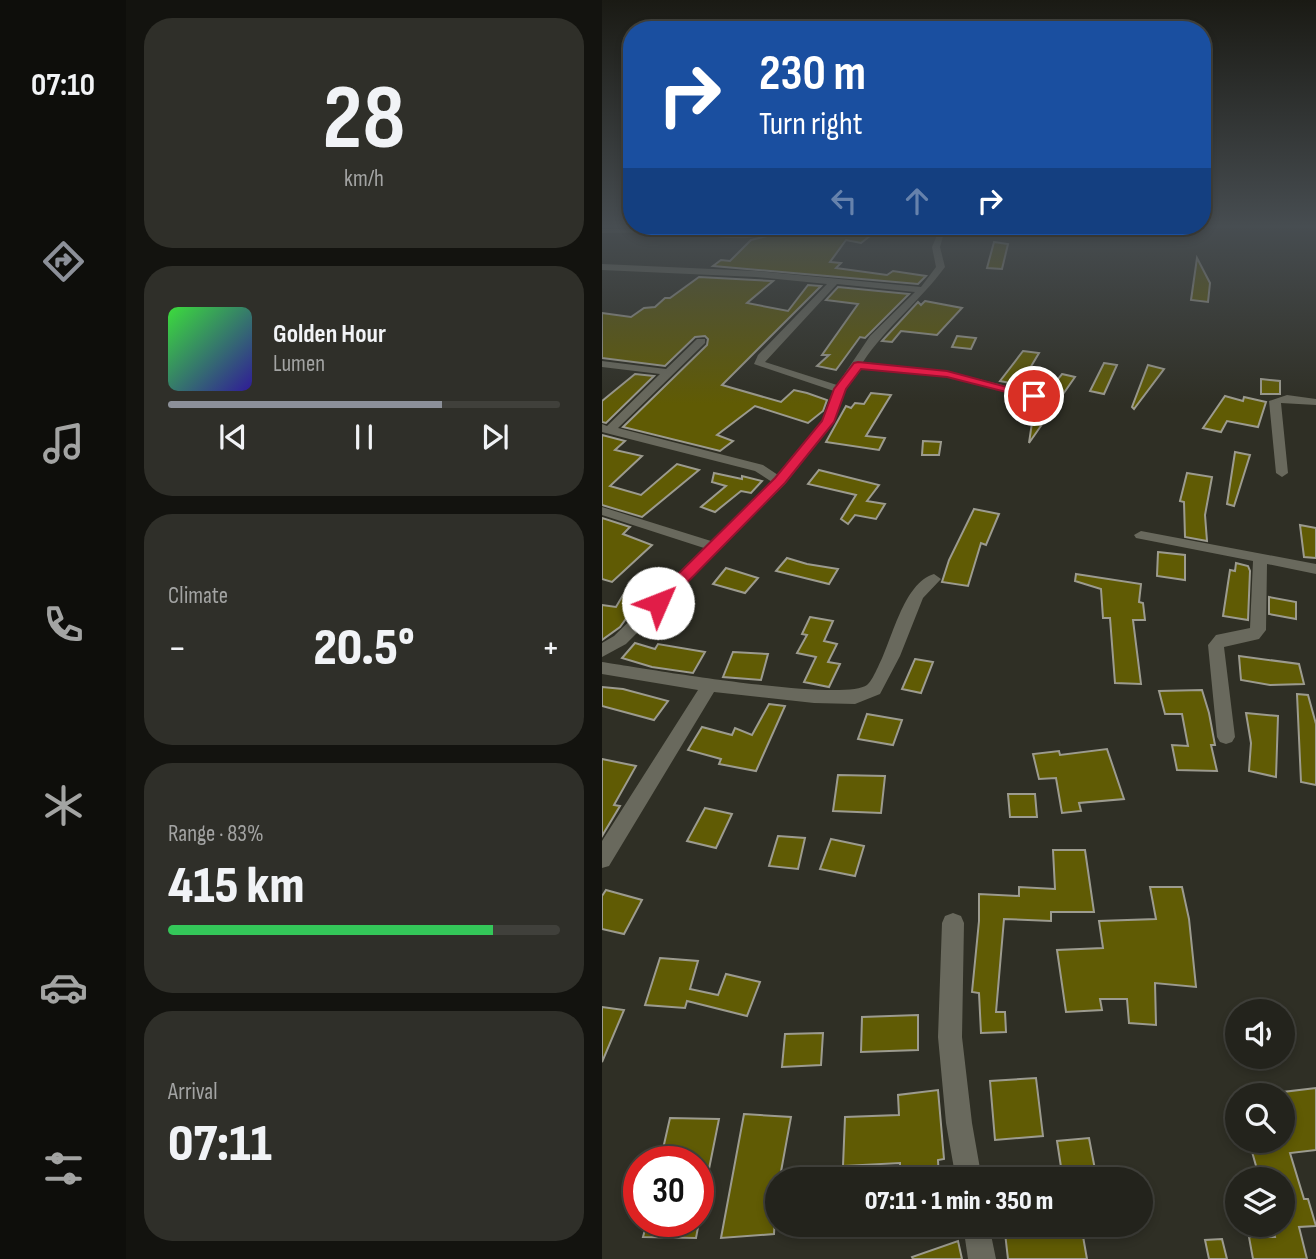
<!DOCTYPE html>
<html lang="en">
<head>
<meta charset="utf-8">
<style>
	body { margin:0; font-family:"Sofia Sans Condensed",sans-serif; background:#2f2f29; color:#f1f3f6; height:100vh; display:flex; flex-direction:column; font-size:26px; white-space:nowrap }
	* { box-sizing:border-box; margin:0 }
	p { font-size:23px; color:#a3a4a3 }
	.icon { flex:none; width:38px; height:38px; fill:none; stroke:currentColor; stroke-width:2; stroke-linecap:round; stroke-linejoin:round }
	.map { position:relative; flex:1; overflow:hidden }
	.sheet { display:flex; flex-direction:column; gap:18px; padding:18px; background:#13130f; width:476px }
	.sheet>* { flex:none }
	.top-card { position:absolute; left:21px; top:21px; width:588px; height:214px; border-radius:28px; box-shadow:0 4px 10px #0003,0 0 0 2px #40403b; background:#1a4fa0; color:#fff; overflow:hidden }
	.controls { position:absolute; left:623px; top:999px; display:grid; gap:14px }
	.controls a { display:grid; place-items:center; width:70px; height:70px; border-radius:50%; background:#23231c; box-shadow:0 4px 10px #0003,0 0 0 2px #40403b; font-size:35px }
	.speed { position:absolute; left:21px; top:1146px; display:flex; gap:14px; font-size:35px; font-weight:700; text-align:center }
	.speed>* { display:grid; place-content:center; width:91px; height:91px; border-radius:50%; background:#23231c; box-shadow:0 4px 10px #0003,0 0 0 2px #40403b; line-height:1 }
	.speed .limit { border:10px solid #d22; background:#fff; color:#111 }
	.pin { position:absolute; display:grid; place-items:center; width:60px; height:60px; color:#fff; margin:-30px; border:4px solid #fff; border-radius:50%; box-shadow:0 2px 7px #0007 }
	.me { position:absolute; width:77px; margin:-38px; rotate:46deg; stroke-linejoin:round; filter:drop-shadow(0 0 5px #0008) }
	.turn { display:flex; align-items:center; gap:24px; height:147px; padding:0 21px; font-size:32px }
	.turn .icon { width:91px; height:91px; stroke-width:2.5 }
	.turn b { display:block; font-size:49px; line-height:60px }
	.lanes { display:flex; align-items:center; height:66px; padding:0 21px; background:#0003; justify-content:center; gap:35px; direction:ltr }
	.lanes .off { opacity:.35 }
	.big { font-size:52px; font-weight:800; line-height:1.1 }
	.sheet .widget { flex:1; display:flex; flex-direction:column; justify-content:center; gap:10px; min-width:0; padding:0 24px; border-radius:28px; background:#2f2f29 }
	.sheet .dial { align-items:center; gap:0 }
	.dial b { font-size:91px; line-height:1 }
	.song { display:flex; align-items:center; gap:21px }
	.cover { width:84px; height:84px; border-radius:10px; background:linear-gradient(135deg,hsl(120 70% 55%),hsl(250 70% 35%)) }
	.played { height:7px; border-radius:4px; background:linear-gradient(90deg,#8c9099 70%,#40403b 70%) }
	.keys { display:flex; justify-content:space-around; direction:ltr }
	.heat { display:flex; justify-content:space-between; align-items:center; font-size:38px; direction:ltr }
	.charge { height:10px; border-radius:5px; background:linear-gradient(90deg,#34c759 83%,#40403b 0) }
	.trip { position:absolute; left:163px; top:1167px; width:388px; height:70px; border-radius:35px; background:#23231c; box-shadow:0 4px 10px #0003,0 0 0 2px #40403b; font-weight:800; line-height:70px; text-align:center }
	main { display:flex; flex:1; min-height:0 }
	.tab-bar { display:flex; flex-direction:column; width:126px; justify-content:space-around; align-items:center; background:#0e0e0b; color:#a3a4a3 }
	.tab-bar .icon { width:49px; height:49px }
	.tab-bar .active { color:#8c9099 }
	.tab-bar b { font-size:32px; color:#f1f3f6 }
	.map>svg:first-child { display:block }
	.building { fill:#605b04; stroke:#9c9b8f; stroke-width:2 }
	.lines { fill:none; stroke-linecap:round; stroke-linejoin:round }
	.street { fill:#69695d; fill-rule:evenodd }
	.route { fill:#e11d48; stroke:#92132f; stroke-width:2 }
</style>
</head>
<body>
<main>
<nav class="tab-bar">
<b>07:10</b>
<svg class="icon active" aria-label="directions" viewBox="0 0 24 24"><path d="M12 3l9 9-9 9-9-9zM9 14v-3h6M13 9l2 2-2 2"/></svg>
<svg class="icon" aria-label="music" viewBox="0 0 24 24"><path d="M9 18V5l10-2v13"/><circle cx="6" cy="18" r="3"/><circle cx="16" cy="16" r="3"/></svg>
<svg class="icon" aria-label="phone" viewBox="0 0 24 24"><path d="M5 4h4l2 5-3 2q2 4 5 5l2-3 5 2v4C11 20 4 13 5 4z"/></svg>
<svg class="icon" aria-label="climate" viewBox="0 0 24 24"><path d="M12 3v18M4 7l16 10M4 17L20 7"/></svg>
<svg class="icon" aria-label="car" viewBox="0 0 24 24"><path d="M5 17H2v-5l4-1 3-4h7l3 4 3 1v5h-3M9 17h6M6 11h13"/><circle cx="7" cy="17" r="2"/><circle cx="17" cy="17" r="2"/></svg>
<svg class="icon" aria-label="filters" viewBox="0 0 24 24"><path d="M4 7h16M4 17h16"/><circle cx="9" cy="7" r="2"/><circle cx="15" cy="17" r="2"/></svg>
</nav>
<section class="sheet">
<div class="widget dial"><b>28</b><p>km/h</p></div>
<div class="widget">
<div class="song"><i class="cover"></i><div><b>Golden Hour</b><p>Lumen</p></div></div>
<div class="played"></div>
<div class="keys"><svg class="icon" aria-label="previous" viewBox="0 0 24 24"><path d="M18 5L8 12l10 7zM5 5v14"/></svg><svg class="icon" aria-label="pause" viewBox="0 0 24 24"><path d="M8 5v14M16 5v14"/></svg><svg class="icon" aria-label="next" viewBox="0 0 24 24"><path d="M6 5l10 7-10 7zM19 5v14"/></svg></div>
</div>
<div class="widget"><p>Climate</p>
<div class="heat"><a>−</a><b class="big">20.5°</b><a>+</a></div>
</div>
<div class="widget"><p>Range · 83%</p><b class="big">415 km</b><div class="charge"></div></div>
<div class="widget"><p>Arrival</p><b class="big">07:11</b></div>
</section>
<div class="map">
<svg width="714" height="1259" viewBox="0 0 714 1259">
	<rect width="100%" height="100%" fill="#2f2f25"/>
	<g class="building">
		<path d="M177,228L225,231L231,228L273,232L259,243L244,240L228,262L239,263L234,268L285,275L291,271L324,276L316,284L111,266L119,260L128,261L149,240L165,236Z"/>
		<path d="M392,242L406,244L400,269L385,268Z"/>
		<path d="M595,258L608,283L606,302L589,300Z"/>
		<path d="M97,277L171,281L145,303L186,311L206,285L219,286L120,385L179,402L192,390L205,393L225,400L221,411L206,423L153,406L115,435L131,441L118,451L21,427L105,345L106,339L103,336L93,337L63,366L0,358V313L29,317L42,308L53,307L63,298H68Z"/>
		<path d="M236,287L307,294L263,338L258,337L234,370L215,366L227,355H220L256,304L224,300Z"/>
		<path d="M323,301L360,308L335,335L299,331L290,342L280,341L316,302L319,305Z"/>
		<path d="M355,336L374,338L369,349L350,347Z"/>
		<path d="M421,351L437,353L418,385L398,381Z"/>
		<path d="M502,363L515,365L502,394L488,391Z"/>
		<path d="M546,365L562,369L532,409L530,407Z"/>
		<path d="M33,374L52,376L4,423L0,422V401Z"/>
		<path d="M460,374L473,377L427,443L431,416L427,415Z"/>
		<path d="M659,379L678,381V394H659Z"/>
		<path d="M269,393L289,395L264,436L283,438L277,450L224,442L244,406L249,408L253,403L262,404Z"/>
		<path d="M623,396L641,401L642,397L664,402L656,427L625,421L619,432L601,428Z"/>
		<path d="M0,435L23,441L13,450L40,456L8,486L39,495L75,464L97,470L40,517L0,505Z"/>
		<path d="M321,441L339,442L337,455H320Z"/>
		<path d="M633,452L648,455L632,506L625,504Z"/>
		<path d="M217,470L277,485L265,501L283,504L274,519L253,515L246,524L239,519L254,495L206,484Z"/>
		<path d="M112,473L140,479V476L160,481L149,493L139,491L113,512L99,507L124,486L110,482Z"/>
		<path d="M585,473L610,477L603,515L605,541L583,537L582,502L578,501Z"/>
		<path d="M372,509L397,514L384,545L379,543L366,586L340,582L347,560Z"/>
		<path d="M0,518L28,527L21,534L50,545L10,582L0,579Z"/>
		<path d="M698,525L714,528V558L702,557Z"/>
		<path d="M556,552L583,555V580L555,576Z"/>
		<path d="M185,558L205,564L236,569L227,584L174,571Z"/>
		<path d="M634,563L646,566L648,571L646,620L621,616L628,570L633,571Z"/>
		<path d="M124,568L156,578L143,593L111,584Z"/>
		<path d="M474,574L539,584L537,602L541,603L543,620H531L539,684L513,683L508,618H501L499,589L473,581Z"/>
		<path d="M24,590L47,592L40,605L35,610L31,609L18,627L0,640V605L14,607Z"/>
		<path d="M667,597L694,602V619L667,614Z"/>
		<path d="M208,617L231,621L222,641L235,644L226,662L238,664L227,687L202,682L214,657L195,653L205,635L200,634Z"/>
		<path d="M33,643L53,649L56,644L103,652L91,673L50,667L20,658Z"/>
		<path d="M131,652L166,654L159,680L121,677Z"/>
		<path d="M637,656L697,664L702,684L668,685L639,680Z"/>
		<path d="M313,659L331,662L319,693L300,689Z"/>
		<path d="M0,687L21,689L66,701L52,720L0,706Z"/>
		<path d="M600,690L607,713L613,745H609L615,771L575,770L570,745L586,746L580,714H563L557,691Z"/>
		<path d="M695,694L706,695L714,724V785L699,782Z"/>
		<path d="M167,704L183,706L154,771L117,764L119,759L86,750L100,727L130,735L133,728L150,735Z"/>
		<path d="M644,713L676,716L674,777L647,771L649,743Z"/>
		<path d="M265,714L300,720L291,745L256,739Z"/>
		<path d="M505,749L522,799L477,803L479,811L460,813L454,778L437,779L431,754L457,751L458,755Z"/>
		<path d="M0,759L34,766L12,805L18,806L0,836Z"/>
		<path d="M236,775L283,776L279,813L231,811Z"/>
		<path d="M406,794H433L435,817H408Z"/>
		<path d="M103,808L130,814L114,848L85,841Z"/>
		<path d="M176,836L203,838L196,869L167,866Z"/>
		<path d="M229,839L262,846L253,876L218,869Z"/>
		<path d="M451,850H483L492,912H449V921L402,919L394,1012H403L404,1032L379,1033L377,993L370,992L377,921V894L417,896V887L453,889Z"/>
		<path d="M548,887H580L587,919L594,987L553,983L554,1025L527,1023L525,999H498L500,1010L464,1012L455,950L501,948L497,921L554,919Z"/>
		<path d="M4,890L40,900L22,934L0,929V896Z"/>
		<path d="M58,958L96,961L88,989L116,995L124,974L158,982L145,1016L85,1001L83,1008L43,1005Z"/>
		<path d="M0,1007L22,1010L0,1062Z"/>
		<path d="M316,1015V1050L259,1052L260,1017Z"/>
		<path d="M221,1033L219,1065L180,1067L183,1034Z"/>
		<path d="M434,1078L441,1136L393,1140L388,1081Z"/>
		<path d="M714,1088V1150L688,1153L702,1199H706L714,1226L697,1227L705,1259H651L647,1237H673L670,1225H681V1180H658L647,1141H681V1092Z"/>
		<path d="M336,1090L342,1159L336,1160L337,1180H298V1163L241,1166L243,1117L297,1115L296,1095Z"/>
		<path d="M142,1114L189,1117L178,1177H175L172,1234L119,1238Z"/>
		<path d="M68,1118L117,1119L102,1194H96V1162H58Z"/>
		<path d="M487,1138L495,1180H461L455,1141Z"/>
		<path d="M45,1222H97L94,1238L41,1237Z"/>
		<path d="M479,1225L485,1259H406L403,1233Z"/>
		<path d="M620,1239L625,1259H607L603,1240Z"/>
		<path d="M356,1241L360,1259H311L310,1257Z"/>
	</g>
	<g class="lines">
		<g class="street">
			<path d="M83,228L138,233L175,228C148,248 103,233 72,232C48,232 24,233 0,233V229Z"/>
			<path d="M338,228L385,232L392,228L521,233L565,228L521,237L399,231L387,237L342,233L338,247L343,267C318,301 284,327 261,362L345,371L436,394V398L345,377L257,368L244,389L232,422L183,484L24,644L0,657V643L12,636L102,548L0,515V507L109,541L170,482L153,471L0,432V424L5,426L58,374L0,367V361L64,369L95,339H103V343L16,428L161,465L176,475L220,421L232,391L152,364L156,355L225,284L154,277L0,270V264L154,271L319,287L334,267L330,247ZM235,284L313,292L268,336L235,385L163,362Z"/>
			<path d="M685,395L714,399V405L679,403L686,473L680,477L674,473L667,401Z"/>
			<path d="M539,531L714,564V574L665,564L664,630L657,639L622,647L633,737L630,742L624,744L618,742L615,737L606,645L614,635L648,628L651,561L534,538L532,535Z"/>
			<path d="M332,574L339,579L321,598L298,656L278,694L253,704L212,703L112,692L7,866L0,868V841L96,690L0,674V662C40,668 240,703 265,685C269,682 273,673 276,667C290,641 301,583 332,574Z"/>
			<path d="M351,913L359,916L362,923L360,1037L370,1123L380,1180H354L344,1123L336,1037L340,923L343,916Z"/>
			<path d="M361,1225H387L394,1259H366Z"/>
		</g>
	</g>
	<linearGradient id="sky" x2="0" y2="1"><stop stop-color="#1a1a14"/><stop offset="0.56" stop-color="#474d51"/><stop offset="1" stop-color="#474d51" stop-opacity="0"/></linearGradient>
	<rect width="714" height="404" fill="url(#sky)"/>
	<path class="route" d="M256,362L345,371L438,396L432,399L345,377L259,369L244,389L232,422L183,483L62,606H51L48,603L51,599L173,478L220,421L232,389L252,363Z"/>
</svg>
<div class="controls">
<a><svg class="icon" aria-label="sound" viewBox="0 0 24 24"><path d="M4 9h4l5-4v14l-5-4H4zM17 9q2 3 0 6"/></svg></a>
<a><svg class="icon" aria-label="search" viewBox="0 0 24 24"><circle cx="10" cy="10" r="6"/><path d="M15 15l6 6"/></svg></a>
<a><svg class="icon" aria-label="layers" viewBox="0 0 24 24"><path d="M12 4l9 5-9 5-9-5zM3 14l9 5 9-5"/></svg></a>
</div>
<div class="speed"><div class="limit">30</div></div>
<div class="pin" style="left:432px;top:396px;background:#d93025"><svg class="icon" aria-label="arrive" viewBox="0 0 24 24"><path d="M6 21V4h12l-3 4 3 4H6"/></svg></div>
<svg class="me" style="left:56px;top:603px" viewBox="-20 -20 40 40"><circle r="19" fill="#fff"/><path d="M0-13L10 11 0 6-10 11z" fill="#e11d48"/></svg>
<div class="trip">07:11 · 1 min · 350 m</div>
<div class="top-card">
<div class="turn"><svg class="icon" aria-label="right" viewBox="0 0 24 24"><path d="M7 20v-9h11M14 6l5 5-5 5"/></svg><div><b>230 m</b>Turn right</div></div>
<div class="lanes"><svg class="icon off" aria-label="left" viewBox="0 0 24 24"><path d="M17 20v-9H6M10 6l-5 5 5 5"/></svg><svg class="icon off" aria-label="ahead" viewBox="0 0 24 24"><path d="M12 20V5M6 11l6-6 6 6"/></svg><svg class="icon" aria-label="right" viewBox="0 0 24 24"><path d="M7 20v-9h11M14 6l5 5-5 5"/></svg></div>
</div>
</div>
</main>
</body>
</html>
